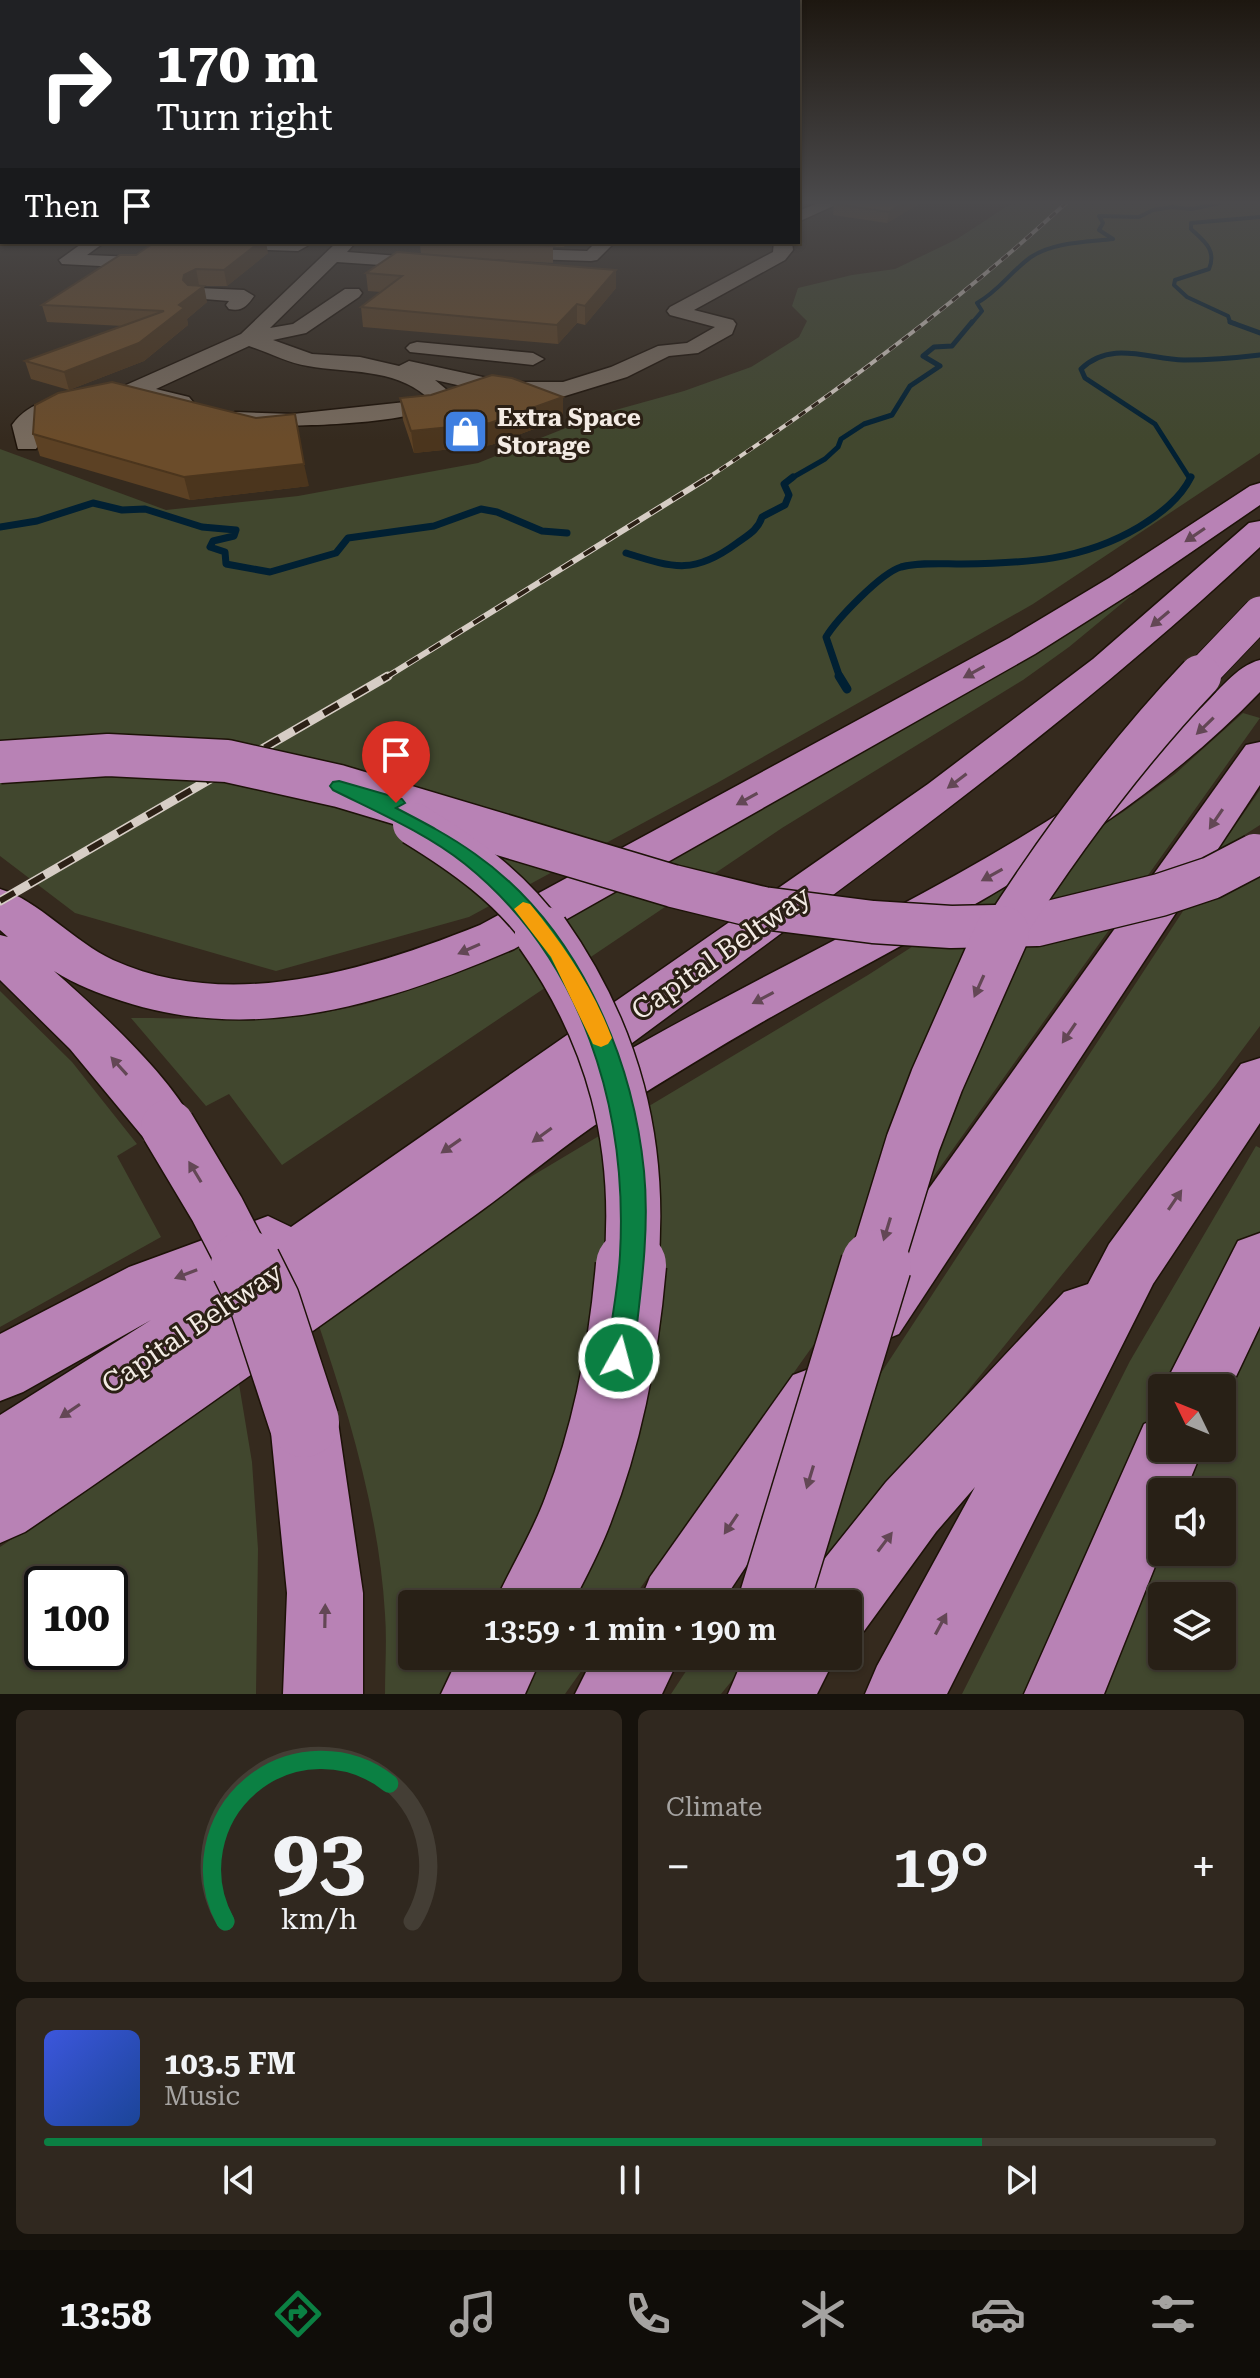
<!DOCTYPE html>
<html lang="en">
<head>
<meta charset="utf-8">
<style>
	body { margin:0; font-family:"Roboto Serif",serif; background:#30281f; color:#f1f3f6; height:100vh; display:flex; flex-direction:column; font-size:30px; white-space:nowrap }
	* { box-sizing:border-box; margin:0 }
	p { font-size:26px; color:#a5a3a1 }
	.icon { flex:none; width:44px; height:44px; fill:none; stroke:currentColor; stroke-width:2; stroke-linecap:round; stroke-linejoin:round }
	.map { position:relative; height:1694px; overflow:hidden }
	.panel { display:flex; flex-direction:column; gap:16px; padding:16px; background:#16120c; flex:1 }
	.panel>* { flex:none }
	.banner { position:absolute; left:0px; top:0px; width:800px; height:244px; box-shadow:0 2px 6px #0004,0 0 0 2px #443e35; background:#202124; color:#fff; overflow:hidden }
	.needle { width:52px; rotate:313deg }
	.tools { position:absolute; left:1148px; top:1374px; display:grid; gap:16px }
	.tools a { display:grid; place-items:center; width:88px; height:88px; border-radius:8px; background:#282016; box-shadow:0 2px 6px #0004,0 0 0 2px #443e35; font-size:40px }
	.speed { position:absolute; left:24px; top:1566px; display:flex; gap:16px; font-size:40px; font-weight:700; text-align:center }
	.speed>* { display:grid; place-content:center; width:104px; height:104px; border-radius:50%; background:#282016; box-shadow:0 2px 6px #0004,0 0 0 2px #443e35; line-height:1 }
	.speed .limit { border:4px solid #111; border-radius:12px; background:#fff; color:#111 }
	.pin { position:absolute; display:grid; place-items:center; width:68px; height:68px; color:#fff; margin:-82px -34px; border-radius:50% 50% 50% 0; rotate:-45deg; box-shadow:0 0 8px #0007 }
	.pin .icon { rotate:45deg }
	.me { position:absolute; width:88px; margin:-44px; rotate:7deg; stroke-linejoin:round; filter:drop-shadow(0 0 6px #0008) }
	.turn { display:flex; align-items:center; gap:28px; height:168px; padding:0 24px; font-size:36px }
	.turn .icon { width:104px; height:104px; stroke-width:2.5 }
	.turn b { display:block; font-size:56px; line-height:68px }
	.then { display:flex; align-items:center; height:76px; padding:0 24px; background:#0003; gap:16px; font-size:30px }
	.big { font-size:60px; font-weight:600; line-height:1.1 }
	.panel .card { flex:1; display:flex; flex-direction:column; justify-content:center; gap:12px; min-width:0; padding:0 28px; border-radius:12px; background:#30281f }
	.panel .dial { align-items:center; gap:0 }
	.dial svg { height:208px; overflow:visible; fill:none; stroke:#443e35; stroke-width:7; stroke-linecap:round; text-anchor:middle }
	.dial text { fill:#f1f3f6; stroke:none }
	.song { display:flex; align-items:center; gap:24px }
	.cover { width:96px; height:96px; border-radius:12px; background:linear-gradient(135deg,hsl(230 70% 55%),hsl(220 70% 35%)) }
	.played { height:8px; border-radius:4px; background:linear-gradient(90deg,#0b8043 80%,#443e35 80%) }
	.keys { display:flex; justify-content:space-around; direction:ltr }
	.heat { display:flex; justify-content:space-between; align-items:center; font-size:44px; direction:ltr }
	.panel .tiles { flex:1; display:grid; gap:16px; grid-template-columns:1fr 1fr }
	.card:last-child { grid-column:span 2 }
	.trip { position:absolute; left:398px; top:1590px; width:464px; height:80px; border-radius:8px; background:#282016; box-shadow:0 2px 6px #0004,0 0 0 2px #443e35; font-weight:600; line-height:80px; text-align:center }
	.tabs { display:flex; height:128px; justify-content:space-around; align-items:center; background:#100d09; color:#a5a3a1 }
	.tabs .icon { width:56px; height:56px }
	.tabs .selected { color:#0b8043 }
	.tabs b { font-size:36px; color:#f1f3f6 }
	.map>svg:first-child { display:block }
	.green { fill:#41472e; fill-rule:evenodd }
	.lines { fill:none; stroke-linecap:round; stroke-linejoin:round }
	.stream-far3 { stroke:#012033; stroke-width:4 }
	.stream-far2 { stroke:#012033; stroke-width:5 }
	.stream-far1 { stroke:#012033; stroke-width:7 }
	.stream { stroke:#012033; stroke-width:9 }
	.minor-casing { stroke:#1d1208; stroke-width:3 }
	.highway-casing { stroke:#1d1208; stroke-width:3 }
	.minor { fill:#776a5d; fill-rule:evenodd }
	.highway { fill:#b882b5; fill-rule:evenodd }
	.rail-far2-casing { stroke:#d6cdc5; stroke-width:4 }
	.rail-far1-casing { stroke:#d6cdc5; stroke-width:6 }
	.rail-casing { stroke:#d6cdc5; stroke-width:9 }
	.rail-far2 { stroke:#2b2015; stroke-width:3; stroke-dasharray:8; stroke-linecap:butt }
	.rail-far1 { stroke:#2b2015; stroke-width:4; stroke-dasharray:13; stroke-linecap:butt }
	.rail { stroke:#2b2015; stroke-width:6; stroke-dasharray:17; stroke-linecap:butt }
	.highway-bridge-far3-casing { stroke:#1d1208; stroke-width:35; stroke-linecap:butt }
	.highway-bridge-far2-casing { stroke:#1d1208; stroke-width:45; stroke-linecap:butt }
	.highway-bridge-far1-casing { stroke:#1d1208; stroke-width:57; stroke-linecap:butt }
	.highway-bridge-casing { stroke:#1d1208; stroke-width:73; stroke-linecap:butt }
	.highway-bridge-far3 { stroke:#b882b5; stroke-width:33 }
	.highway-bridge-far2 { stroke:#b882b5; stroke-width:42 }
	.highway-bridge-far1 { stroke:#b882b5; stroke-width:54 }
	.highway-bridge { stroke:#b882b5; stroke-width:70 }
	.wall { fill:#5c4124 }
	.shaded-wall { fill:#4b351d }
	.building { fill:#6b4c2a; stroke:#4b351d; stroke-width:2 }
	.oneway { fill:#634755 }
	.route { fill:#0b8043; stroke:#07532c; stroke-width:2 }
	.slow { fill:#f59e0b }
	.labels { text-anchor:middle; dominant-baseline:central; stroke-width:6; stroke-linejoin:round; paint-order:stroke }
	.far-poi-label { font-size:24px; font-weight:bold; fill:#f3ebe4; stroke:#2b2015; text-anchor:start }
	.street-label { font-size:28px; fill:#f3ebe4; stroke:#2b2015 }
</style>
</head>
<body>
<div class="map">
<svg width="1260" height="1694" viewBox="0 0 1260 1694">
	<rect width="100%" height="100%" fill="#352a1e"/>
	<g class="green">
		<path d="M1012,203H1260V453L1033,604L717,783L469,917L276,971L75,913L0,856V449L166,510L298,496L478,463L601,414L684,391L751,367L799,337L807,321L792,306L798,288L852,275L895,269L957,239Z"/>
		<path d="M1129,592L1132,595L1069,647L1023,680L782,828L282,1165L229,1094L206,1106L131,1018C195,1018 263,1022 327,1012C388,1003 445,977 501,951Z"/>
		<path d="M1243,713L1260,718L629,1604H412V1656H592L565,1694H385C385,1668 387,1640 385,1614C379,1511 348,1411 315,1314L532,1176L868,975L1123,812L1175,774Z"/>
		<path d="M1260,790V825L1216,853Z"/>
		<path d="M1260,875V1026L1215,1086L795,1604H730L1185,908Z"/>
		<path d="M0,991L72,1062L137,1144L117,1156L161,1237L0,1327Z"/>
		<path d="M1256,1146L1260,1148V1694H962L1130,1361ZM1162,1388H1222V1448H1162ZM1162,1492H1222V1552H1162ZM1162,1596H1222V1656H1162Z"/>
		<path d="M237,1372L252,1462L258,1549L256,1694H0V1547L123,1465ZM42,1584H110V1652H42Z"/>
		<path d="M696,1656H752L721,1694H671Z"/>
	</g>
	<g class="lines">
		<g class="stream-far3">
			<path d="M971,324L982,311L977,303C999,291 1011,271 1031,257C1053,242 1087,242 1113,239L1099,230L1103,223L1099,216L1139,217L1153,210L1172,207L1191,209L1221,203"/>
			<path d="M1236,324L1230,322L1228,316L1187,297L1174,285L1175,280L1209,269C1217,250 1204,241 1191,229V223L1260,217"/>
		</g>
		<g class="stream-far2">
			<path d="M1230,322L1260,333"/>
			<path d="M790,479L825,459L838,447L841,439L864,424L892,415L910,386L940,366L923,356L934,347L952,346L972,322"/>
			<path d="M1190,479L1155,424L1085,378L1081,369C1111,340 1148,359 1184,360C1209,360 1235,358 1260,355"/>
		</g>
		<g class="stream-far1">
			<path d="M0,527L37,521L93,503L122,510L145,509L202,527L236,530L234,536L213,541L210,547L225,552L226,564L270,572L336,553L348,538L434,526L481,509L497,512L542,531L567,533"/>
			<path d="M626,553C674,568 694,575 737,543C748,535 758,530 762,517L785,505L789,495L784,484L793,477"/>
			<path d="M840,678L826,637C837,619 881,573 901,567C920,562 942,564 962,564C1026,563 1082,561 1139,527C1160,514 1180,499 1191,477"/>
		</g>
		<path class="stream" d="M839,676L847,689"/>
		<defs>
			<g id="minor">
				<path d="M818,203H840L798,222V211Z"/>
				<path d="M84,242H105L87,255L134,257L157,242H177L138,268L62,264L59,260Z"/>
				<path d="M303,242L307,246L298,251L214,248L205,243Z"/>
				<path d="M337,242H356L347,252L438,259L447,264L438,269L337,262L270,328L293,324L345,289H359L362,293L359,297L306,333L273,340L312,354L360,357L399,366L409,361L506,382H563L611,367L658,346L687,343L715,327L670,315L667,311L670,307L773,252L774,242H792L793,250L785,260L694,310L733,320L736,324L732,334L698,353L669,356L627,377L565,396H506L435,380L447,390L450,399C430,425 268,430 235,422L231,417L235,412L293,414L415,401L426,396C393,368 347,373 308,366C288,363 268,352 249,346L156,389L189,397L193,402L189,407L181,409L126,395L123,390L126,385L241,334Z"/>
				<path d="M596,242H615L597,260L591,261L499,258L490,253L499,248L587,251Z"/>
				<path d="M199,288L244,290L254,296C247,306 242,312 229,309L226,305L229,301L192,298L189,294Z"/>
				<path d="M417,342L533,353L544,359L533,365L410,352L406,348L410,344Z"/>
				<path d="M87,393L95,395L99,400L95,405C74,410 53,409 36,425L39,444L36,449H18L12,425C30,400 58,397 87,393Z"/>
			</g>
			<g id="highway">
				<path d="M1260,483V505L1133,592L1035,654L514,949C389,1003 256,1045 122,1001C98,993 76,985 54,971C99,1011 169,1074 196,1127L188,1143L168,1150L148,1143L70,1049L0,980V935L8,937L0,930V889C38,900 74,942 113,960C230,1013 368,970 480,925L1009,638L1109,578L1250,486Z"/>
				<path d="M1260,521V547C1055,739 826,899 601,1066C777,963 968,883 1134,763C1157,747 1180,729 1200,709C1218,692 1236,666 1260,660V692C1131,826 968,909 807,997C743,1032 681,1070 619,1109C568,1141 523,1181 474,1216C325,1322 177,1429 25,1532L0,1543V1415L151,1320L23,1392L0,1401V1334L129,1267L268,1216L291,1227L928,784L1093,659L1249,523Z"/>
				<path d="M1260,742V785L899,1334L877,1343L855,1334L845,1313L855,1292L1246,745Z"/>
				<path d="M1260,1058V1123L1153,1284L947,1694H865L877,1666L975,1487L936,1532L864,1631L848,1637V1604H799L810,1577L886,1482L1064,1292L1088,1284L1109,1244L1241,1064Z"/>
				<path d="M1260,1233V1326L1222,1406V1388H1163L1238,1241Z"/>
				<path d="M817,1366L841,1375L850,1399L841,1423L721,1604H639L650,1577L793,1375Z"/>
				<path d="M304,1388L328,1398L338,1422L363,1593V1694H283L287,1593L270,1422L280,1398Z"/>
				<path d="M1162,1416V1448H1203L1185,1492H1162V1549L1104,1694H1024L1144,1424Z"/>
				<path d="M459,1656H542L525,1694H441Z"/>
				<path d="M594,1656H680L662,1694H575Z"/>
				<path d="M748,1656H836L817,1694H728L740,1666Z"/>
			</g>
		</defs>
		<use href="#minor" class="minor-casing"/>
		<use href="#highway" class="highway-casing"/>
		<use href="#minor" class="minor"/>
		<use href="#highway" class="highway"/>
		<defs>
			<path id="rail-far2" d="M706,479C834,395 954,306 1066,203"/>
			<path id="rail-far1" d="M385,678L709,477"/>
			<path id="rail" d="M0,901L388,676"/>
		</defs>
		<use href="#rail-far2" class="rail-far2-casing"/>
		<use href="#rail-far1" class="rail-far1-casing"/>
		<use href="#rail" class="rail-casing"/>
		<use href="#rail-far2" class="rail-far2"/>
		<use href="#rail-far1" class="rail-far1"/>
		<use href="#rail" class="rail"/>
		<defs>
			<path id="highway-bridge-far3" d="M1198,678L1260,613"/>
			<g id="highway-bridge-far2">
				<path d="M0,762L108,755L227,761L339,786L673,886L763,908L873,922L951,927L1037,925L1160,895L1211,878L1255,855"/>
				<path d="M414,824C463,854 510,887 544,935"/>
				<path d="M1001,935C1060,843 1125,755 1200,676"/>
			</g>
			<g id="highway-bridge-far1">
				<path d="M542,933C614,1035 642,1143 631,1267"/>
				<path d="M168,1127L217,1209L247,1267"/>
				<path d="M875,1267L913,1143L937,1080L1002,933"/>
			</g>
			<g id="highway-bridge">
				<path d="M246,1265L265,1303L304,1422"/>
				<path d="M533,1604C548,1573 566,1543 578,1510C608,1433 624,1348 631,1265"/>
				<path d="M773,1604L876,1265"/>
			</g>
		</defs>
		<use href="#highway-bridge-far3" class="highway-bridge-far3-casing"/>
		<use href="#highway-bridge-far2" class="highway-bridge-far2-casing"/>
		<use href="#highway-bridge-far1" class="highway-bridge-far1-casing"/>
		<use href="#highway-bridge" class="highway-bridge-casing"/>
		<use href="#highway-bridge-far3" class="highway-bridge-far3"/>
		<use href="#highway-bridge-far2" class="highway-bridge-far2"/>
		<use href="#highway-bridge-far1" class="highway-bridge-far1"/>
		<use href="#highway-bridge" class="highway-bridge"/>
	</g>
	<g class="wall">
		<path d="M836,203H920L887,223L833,215L834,204Z"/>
		<path d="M390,242H568L564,247H553V263L458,257L616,270V288L585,325L577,323L558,344L363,327L361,307L381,292L368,291L366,273L421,254L420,244Z"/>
		<path d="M268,253L227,286H198L207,302L187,319L188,325L144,361L69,390L31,379L25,361L123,326L47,322L42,305L136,255Z"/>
		<path d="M400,398L563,418L491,445L414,453L403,420Z"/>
		<path d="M33,434L309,486L190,500L40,456Z"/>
	</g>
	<g class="shaded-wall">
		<path d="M903,203H920L887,223L889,212Z"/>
		<path d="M260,242H266L268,253L227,286L224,270Z"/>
		<path d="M196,269L199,285L187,291L183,280L184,275Z"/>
		<path d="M616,270V288L585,325V306Z"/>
		<path d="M204,286L207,302L187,319L188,325L144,361L69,390L64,372L179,305Z"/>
		<path d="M577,304V323L558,344L557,325Z"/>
		<path d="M563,397V418L491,445L414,453L411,431Z"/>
		<path d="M304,464L309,486L190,500L184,477Z"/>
	</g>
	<g class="building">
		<path d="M836,203H903L889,212L834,204Z"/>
		<path d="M155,242H260L224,270L196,269L184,275L183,280L188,285L204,286L179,305L184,308L139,343L64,372L25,361L164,311L42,305L120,255H136Z"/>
		<path d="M494,242H547L553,246Z"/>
		<path d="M397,252L616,270L585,306L577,304L557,325L361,307L402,276L366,273Z"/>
		<path d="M492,375L512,378L563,397L490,423L411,431L400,398L431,395Z"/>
		<path d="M112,382L256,418L295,414L304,464L184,477L33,434L35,405L58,393Z"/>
	</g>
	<defs><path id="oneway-solid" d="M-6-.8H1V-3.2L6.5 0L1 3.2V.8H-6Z" transform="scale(2)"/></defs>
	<g class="oneway">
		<use href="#oneway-solid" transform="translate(1195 535) rotate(146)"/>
		<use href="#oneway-solid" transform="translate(1160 619) rotate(140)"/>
		<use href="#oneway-solid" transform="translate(974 672) rotate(151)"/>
		<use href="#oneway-solid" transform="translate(1205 726) rotate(136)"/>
		<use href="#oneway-solid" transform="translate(957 781) rotate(143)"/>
		<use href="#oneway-solid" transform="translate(747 799) rotate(151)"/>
		<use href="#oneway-solid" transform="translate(1216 819) rotate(124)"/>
		<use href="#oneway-solid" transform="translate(992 875) rotate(151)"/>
		<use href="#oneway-solid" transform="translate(469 949) rotate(156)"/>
		<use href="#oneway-solid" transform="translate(979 986) rotate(114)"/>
		<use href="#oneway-solid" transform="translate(763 998) rotate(152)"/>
		<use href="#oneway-solid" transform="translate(1069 1033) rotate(124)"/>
		<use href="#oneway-solid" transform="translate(119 1066) rotate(-132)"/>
		<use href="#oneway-solid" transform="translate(542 1135) rotate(144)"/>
		<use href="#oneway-solid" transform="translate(451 1146) rotate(145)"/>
		<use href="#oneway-solid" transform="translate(195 1172) rotate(-121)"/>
		<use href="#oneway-solid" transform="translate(1175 1200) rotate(-56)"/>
		<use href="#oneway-solid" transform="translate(887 1229) rotate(107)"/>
		<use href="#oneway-solid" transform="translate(186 1274) rotate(159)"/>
		<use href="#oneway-solid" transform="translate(70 1411) rotate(146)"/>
		<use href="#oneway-solid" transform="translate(810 1477) rotate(107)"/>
		<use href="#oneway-solid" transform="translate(731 1524) rotate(124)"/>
		<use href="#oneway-solid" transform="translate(885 1542) rotate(-53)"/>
		<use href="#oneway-solid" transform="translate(325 1616) rotate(-89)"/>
		<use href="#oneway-solid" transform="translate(941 1624) rotate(-62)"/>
	</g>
	<linearGradient id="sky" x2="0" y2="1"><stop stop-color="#1d1710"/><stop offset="0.46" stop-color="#4b4a4c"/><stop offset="1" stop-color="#4b4a4c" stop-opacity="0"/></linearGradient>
	<rect width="1260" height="440" fill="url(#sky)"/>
	<path class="route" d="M339,781L402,799L405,803L396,808C423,822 450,836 475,854C575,924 632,1052 644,1171C650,1233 640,1296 633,1358L629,1367L619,1371L610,1367L606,1358C611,1324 618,1290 620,1255C628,1108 583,959 465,864C426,833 377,812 333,790L330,786L333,782Z"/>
	<path class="slow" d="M523,902L530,904C564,945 593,988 612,1038L608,1044L601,1047L593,1044L551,957L514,909Z"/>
	<defs>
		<symbol id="shop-square" viewBox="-11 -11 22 22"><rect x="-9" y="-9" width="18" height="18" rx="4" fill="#3f7fe0" stroke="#2b2015"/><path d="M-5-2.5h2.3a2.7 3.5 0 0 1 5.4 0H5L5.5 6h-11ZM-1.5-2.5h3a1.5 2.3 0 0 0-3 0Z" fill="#fff"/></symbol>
	</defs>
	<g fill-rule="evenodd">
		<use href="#shop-square" x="440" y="406" width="51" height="51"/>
	</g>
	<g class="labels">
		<g class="far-poi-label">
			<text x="497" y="418">Extra Space<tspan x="497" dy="28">Storage</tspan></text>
		</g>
		<g class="street-label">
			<text transform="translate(721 953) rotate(-35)">Capital Beltway</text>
			<text transform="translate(192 1328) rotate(-34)">Capital Beltway</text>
		</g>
	</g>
</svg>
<div class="tools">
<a><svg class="needle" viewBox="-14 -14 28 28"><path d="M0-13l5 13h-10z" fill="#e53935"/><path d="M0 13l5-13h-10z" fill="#a5a3a1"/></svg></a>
<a><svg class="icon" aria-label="sound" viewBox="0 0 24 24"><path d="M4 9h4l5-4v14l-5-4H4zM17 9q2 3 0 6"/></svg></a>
<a><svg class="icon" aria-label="layers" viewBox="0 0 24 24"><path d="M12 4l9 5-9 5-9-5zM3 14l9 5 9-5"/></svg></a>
</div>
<div class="speed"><div class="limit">100</div></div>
<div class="pin" style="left:396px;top:803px;background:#d93025"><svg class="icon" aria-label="arrive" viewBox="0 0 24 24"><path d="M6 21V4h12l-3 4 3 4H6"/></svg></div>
<svg class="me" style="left:619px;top:1358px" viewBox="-20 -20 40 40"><circle r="17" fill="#0b8043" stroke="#fff" stroke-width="3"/><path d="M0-11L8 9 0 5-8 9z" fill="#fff"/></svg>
<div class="trip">13:59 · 1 min · 190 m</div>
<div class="banner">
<div class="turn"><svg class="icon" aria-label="right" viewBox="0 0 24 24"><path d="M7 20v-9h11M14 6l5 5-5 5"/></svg><div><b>170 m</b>Turn right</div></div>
<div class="then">Then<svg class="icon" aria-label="arrive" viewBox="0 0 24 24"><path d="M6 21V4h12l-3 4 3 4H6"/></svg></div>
</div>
</div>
<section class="panel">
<div class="tiles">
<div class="card dial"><svg viewBox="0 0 100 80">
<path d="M14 69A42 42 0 1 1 86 69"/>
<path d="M14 69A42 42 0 0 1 77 16" stroke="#0b8043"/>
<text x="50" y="56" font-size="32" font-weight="700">93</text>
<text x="50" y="72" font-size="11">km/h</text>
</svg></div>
<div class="card"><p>Climate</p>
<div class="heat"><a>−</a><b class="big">19°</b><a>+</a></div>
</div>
<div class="card">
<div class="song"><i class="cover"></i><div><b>103.5 FM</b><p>Music</p></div></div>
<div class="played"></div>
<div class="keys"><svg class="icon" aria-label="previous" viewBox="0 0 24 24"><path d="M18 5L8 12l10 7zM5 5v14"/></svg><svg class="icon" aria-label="pause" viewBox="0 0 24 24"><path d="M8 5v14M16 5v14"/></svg><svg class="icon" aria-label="next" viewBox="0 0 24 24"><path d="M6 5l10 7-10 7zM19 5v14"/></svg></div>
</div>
</div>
</section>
<nav class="tabs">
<b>13:58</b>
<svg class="icon selected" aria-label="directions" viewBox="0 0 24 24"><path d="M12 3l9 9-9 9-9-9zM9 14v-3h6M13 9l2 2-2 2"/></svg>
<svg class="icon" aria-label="music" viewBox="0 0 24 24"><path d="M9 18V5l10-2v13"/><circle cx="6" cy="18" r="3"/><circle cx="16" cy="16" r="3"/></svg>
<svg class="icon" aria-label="phone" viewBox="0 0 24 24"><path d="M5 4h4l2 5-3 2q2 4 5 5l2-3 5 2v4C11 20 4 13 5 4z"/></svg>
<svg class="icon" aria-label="climate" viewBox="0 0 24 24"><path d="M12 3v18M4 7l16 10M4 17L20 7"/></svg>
<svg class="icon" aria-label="car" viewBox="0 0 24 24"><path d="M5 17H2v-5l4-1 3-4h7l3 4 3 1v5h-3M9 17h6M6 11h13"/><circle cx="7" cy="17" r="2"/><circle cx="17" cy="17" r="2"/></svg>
<svg class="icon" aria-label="filters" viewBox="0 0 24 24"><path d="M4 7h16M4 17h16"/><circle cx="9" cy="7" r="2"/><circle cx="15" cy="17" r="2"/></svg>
</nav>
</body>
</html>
